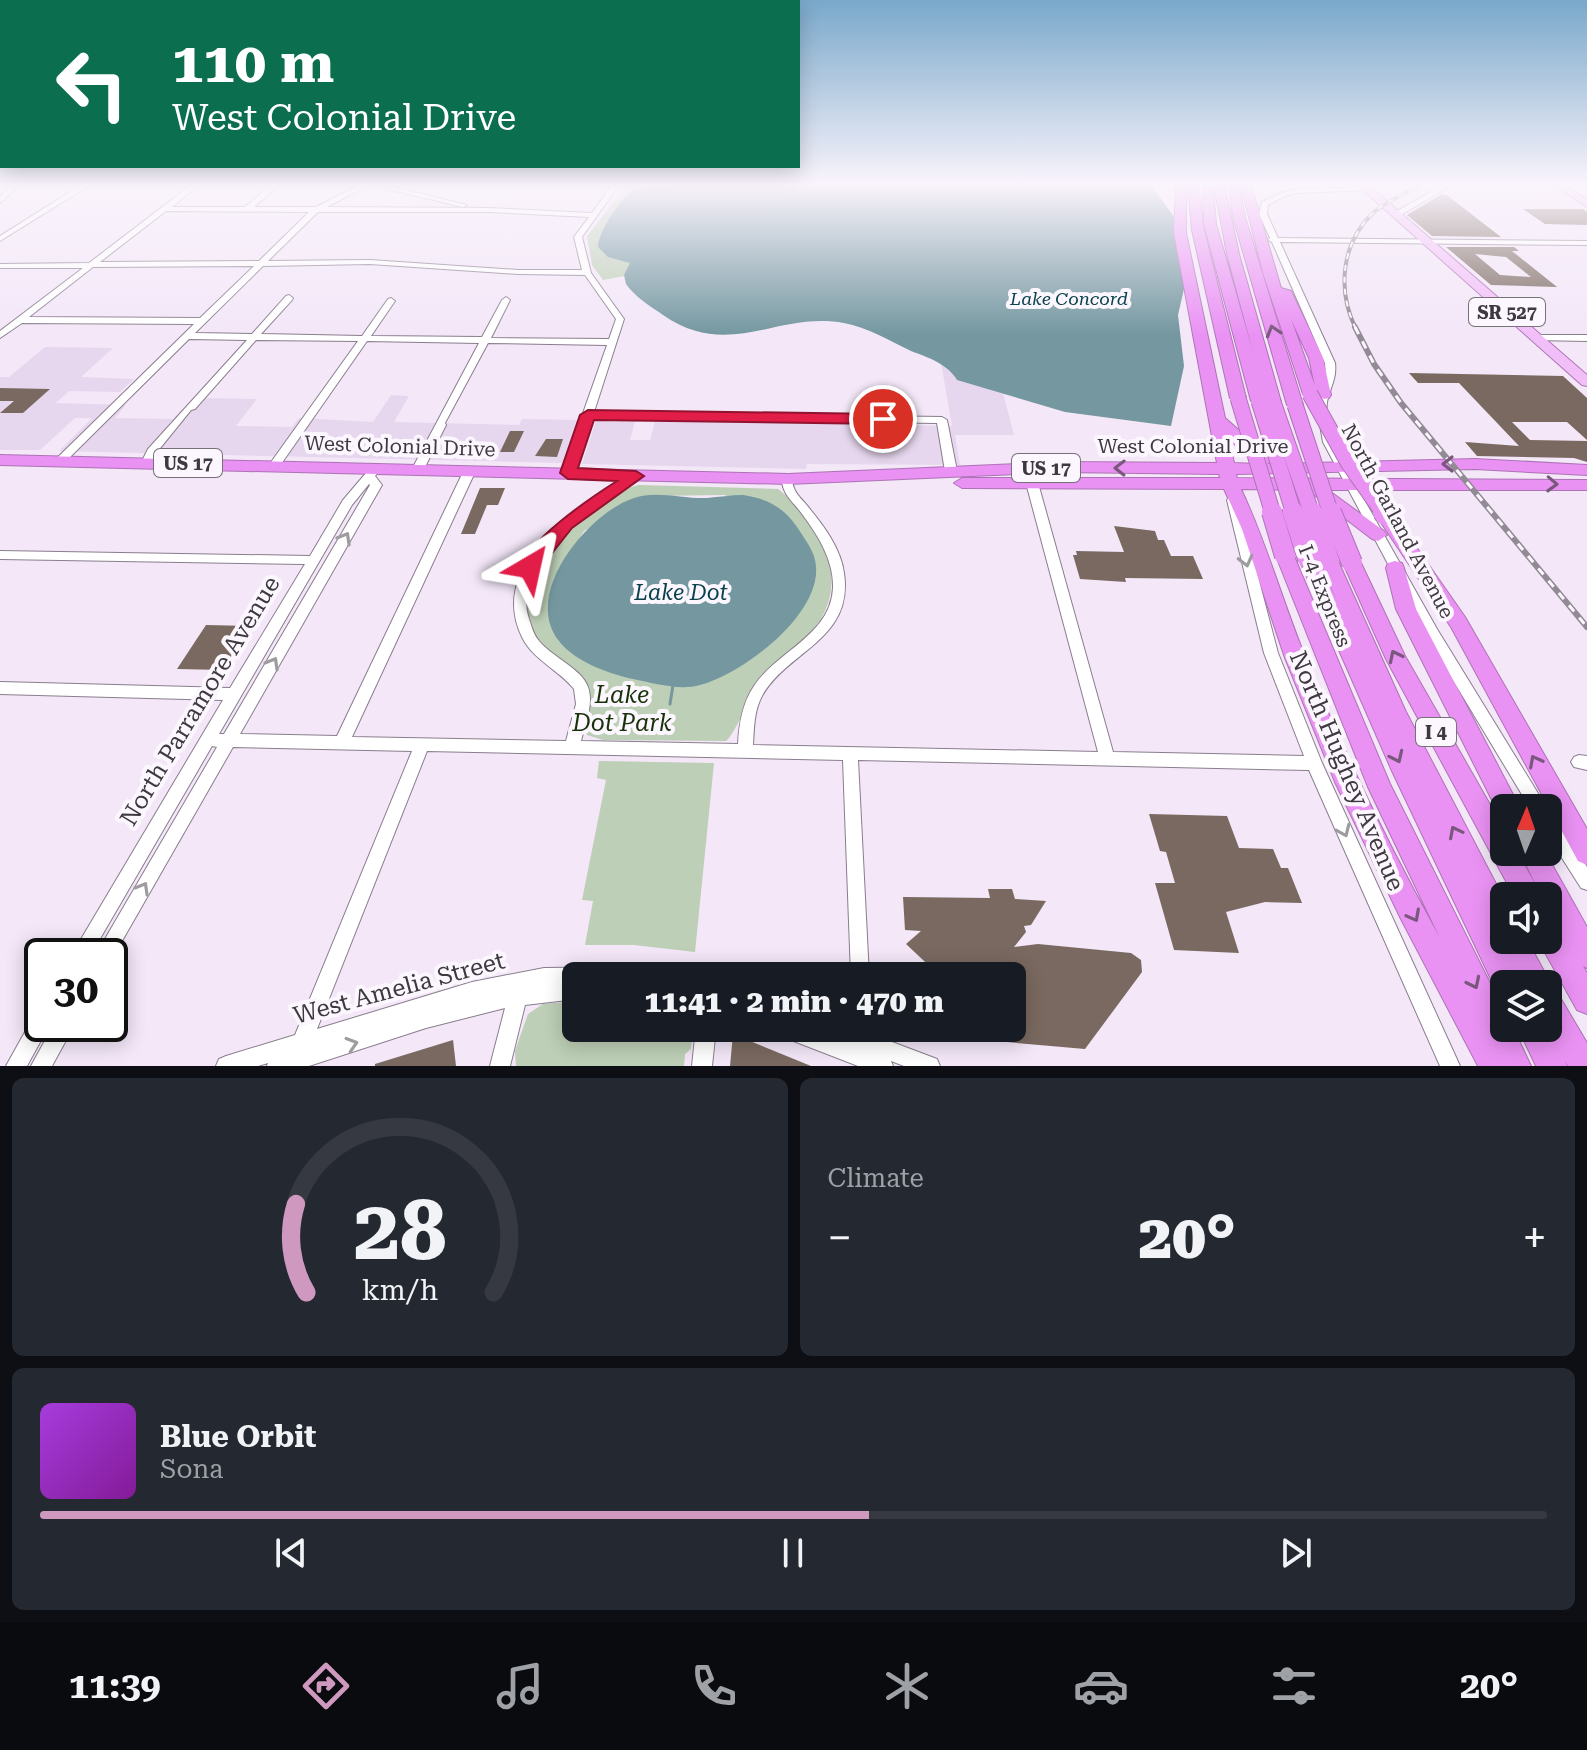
<!DOCTYPE html>
<html lang="en">
<head>
<meta charset="utf-8">
<style>
	body { margin:0; font-family:"Roboto Serif",serif; background:#242831; color:#f1f3f6; height:100vh; display:flex; flex-direction:column; font-size:30px; white-space:nowrap }
	* { box-sizing:border-box; margin:0 }
	p { font-size:26px; color:#9ea1a6 }
	.icon { flex:none; width:44px; height:44px; fill:none; stroke:currentColor; stroke-width:2; stroke-linecap:round; stroke-linejoin:round }
	.map { position:relative; height:1066px; overflow:hidden }
	.panel { display:flex; flex-direction:column; gap:12px; padding:12px; background:#0d0f14; flex:1 }
	.panel>* { flex:none }
	.hud { position:absolute; left:0px; top:0px; width:800px; height:168px; box-shadow:0 4px 20px #0003; background:#0b6e4f; color:#fff; overflow:hidden }
	.needle { width:52px; rotate:2deg }
	.buttons { position:absolute; left:1490px; top:794px; display:grid; gap:16px }
	.buttons a { display:grid; place-items:center; width:72px; height:72px; border-radius:12px; background:#171b24; box-shadow:0 4px 20px #0003; font-size:40px }
	.speed { position:absolute; left:24px; top:938px; display:flex; gap:16px; font-size:40px; font-weight:700; text-align:center }
	.speed>* { display:grid; place-content:center; width:104px; height:104px; border-radius:50%; background:#171b24; box-shadow:0 4px 20px #0003; line-height:1 }
	.speed .limit { border:4px solid #111; border-radius:12px; background:#fff; color:#111 }
	.pin { position:absolute; display:grid; place-items:center; width:68px; height:68px; color:#fff; margin:-34px; border:4px solid #fff; border-radius:50%; box-shadow:0 2px 8px #0007 }
	.me { position:absolute; width:88px; margin:-44px; rotate:36deg; stroke-linejoin:round; filter:drop-shadow(0 0 6px #0008) }
	.turn { display:flex; align-items:center; gap:28px; height:168px; padding:0 40px; font-size:36px }
	.turn .icon { width:104px; height:104px; stroke-width:2.5 }
	.turn b { display:block; font-size:56px; line-height:68px }
	.big { font-size:60px; font-weight:800; line-height:1.1 }
	.panel .card { flex:1; display:flex; flex-direction:column; justify-content:center; gap:12px; min-width:0; padding:0 28px; border-radius:12px; background:#242831 }
	.panel .dial { align-items:center; gap:0 }
	.dial svg { height:208px; overflow:visible; fill:none; stroke:#363941; stroke-width:7; stroke-linecap:round; text-anchor:middle }
	.dial text { fill:#f1f3f6; stroke:none }
	.song { display:flex; align-items:center; gap:24px }
	.cover { width:96px; height:96px; border-radius:12px; background:linear-gradient(135deg,hsl(280 70% 55%),hsl(290 70% 35%)) }
	.played { height:8px; border-radius:4px; background:linear-gradient(90deg,#ce98bf 55%,#363941 55%) }
	.keys { display:flex; justify-content:space-around; direction:ltr }
	.heat { display:flex; justify-content:space-between; align-items:center; font-size:44px; direction:ltr }
	.panel .tiles { flex:1; display:grid; gap:12px; grid-template-columns:1fr 1fr }
	.card:last-child { grid-column:span 2 }
	.trip { position:absolute; left:562px; top:962px; width:464px; height:80px; border-radius:12px; background:#171b24; box-shadow:0 4px 20px #0003; font-weight:800; line-height:80px; text-align:center }
	.menu { display:flex; height:128px; justify-content:space-around; align-items:center; background:#090b0e; color:#9ea1a6 }
	.menu .icon { width:56px; height:56px }
	.menu .selected { color:#ce98bf }
	.menu b { font-size:36px; color:#f1f3f6 }
	.map>svg:first-child { display:block }
	.built { fill:#e7d7ee }
	.green { fill:#bdcfb6; fill-rule:evenodd }
	.water { fill:#7497a0 }
	.lines { fill:none; stroke-linecap:round; stroke-linejoin:round }
	.stream { stroke:#7497a0; stroke-width:3 }
	.building { fill:#7a6960; fill-rule:evenodd }
	.minor-casing { stroke:#897e8d; stroke-width:2 }
	.major-casing { stroke:#ad73b5; stroke-width:2 }
	.highway-casing { stroke:#ad73b5; stroke-width:2 }
	.minor { fill:#fff; fill-rule:evenodd }
	.major { fill:#f2bef8; fill-rule:evenodd }
	.highway { fill:#ea92f4; fill-rule:evenodd }
	.rail-far1-casing { stroke:#928a95; stroke-width:4 }
	.rail-casing { stroke:#928a95; stroke-width:6 }
	.rail-far1 { stroke:#fcf7fe; stroke-width:2; stroke-dasharray:6; stroke-linecap:butt }
	.rail { stroke:#fcf7fe; stroke-width:3; stroke-dasharray:8; stroke-linecap:butt }
	.highway-bridge-far1-casing { stroke:#ad73b5; stroke-width:17; stroke-linecap:butt }
	.highway-bridge-casing { stroke:#ad73b5; stroke-width:22; stroke-linecap:butt }
	.highway-bridge-far1 { stroke:#ea92f4; stroke-width:15 }
	.highway-bridge { stroke:#ea92f4; stroke-width:20 }
	.oneway { stroke:#7a587e }
	.oneway2 { stroke:#9e9c9f }
	.route { fill:#e11d48; stroke:#92132f; stroke-width:2 }
	.labels { text-anchor:middle; dominant-baseline:central; stroke-width:8; stroke-linejoin:round; paint-order:stroke }
	.far-water-label { font-size:18px; font-style:italic; fill:#0a414c; stroke:#fcf7fe }
	.shield { fill:#fcf7fe; stroke:#767278; stroke-width:2 }
	.shield-label { font-size:18px; font-weight:bold; fill:#3d393f }
	.street-label { font-size:20px; fill:#3d393f; stroke:#fcf7fe }
	.water-label { font-size:22px; font-style:italic; fill:#0a414c; stroke:#fcf7fe }
	.near-park-label { font-size:24px; font-style:italic; fill:#173109; stroke:#fcf7fe }
	.near-street-label { font-size:24px; fill:#3d393f; stroke:#fcf7fe }
</style>
</head>
<body>
<div class="map">
<svg width="1587" height="1066" viewBox="0 0 1587 1066">
	<rect width="100%" height="100%" fill="#f3e7f8"/>
	<g class="built">
		<path d="M45,347L113,348L81,377L134,379L120,392L69,391L56,403L126,405L115,418L173,419L182,409H194L204,398L257,399L236,426L292,427L299,418L373,422L391,395L409,396L394,422L519,425L522,419L577,420L562,463L59,451L92,418H75L40,450H0V377H9Z"/>
		<path d="M939,351L996,366L1014,435H955L960,465L807,464L806,469L582,464L596,421H635L630,440H650L655,421L952,426Z"/>
	</g>
	<g class="green">
		<path d="M627,185L704,187L636,274L603,280L592,265L587,236Z"/>
		<path d="M639,485L778,489C821,522 854,583 812,631C797,648 775,660 762,678C754,690 733,737 726,741L603,740L587,735L584,728L589,689C574,665 543,654 531,627C507,567 587,497 639,485ZM725,495L816,570L807,601L795,618L553,580L584,531L646,496Z"/>
		<path d="M599,761L714,763L695,952L634,945H585L593,901L582,900L606,780L597,778Z"/>
		<path d="M576,1001V1028H693L691,1049L685,1054L684,1066H516L515,1051L528,1014L543,1004Z"/>
	</g>
	<g class="water">
		<path d="M674,185H1151L1180,225L1183,258L1184,289L1178,315L1184,366L1171,426L1065,412L957,380C948,364 927,357 911,351C890,341 867,327 844,323C776,311 730,361 663,315C650,306 635,297 626,284L624,275L630,263L608,257L598,247C598,232 622,195 636,189C644,185 665,187 674,185Z"/>
		<path d="M743,495C770,499 786,509 801,533C806,541 813,550 815,560C827,611 743,674 700,685C679,691 654,683 633,679C609,674 574,661 559,641C521,594 588,513 634,498C656,490 684,499 707,498C719,497 731,495 743,495Z"/>
	</g>
	<g class="lines">
		<path class="stream" d="M670,704L673,685"/>
	</g>
	<g class="building">
		<path d="M1442,194L1448,196L1501,237L1432,236L1407,215Z"/>
		<path d="M1523,209H1583L1587,212V225L1545,224Z"/>
		<path d="M1446,247H1514L1519,251H1512L1557,287L1491,285ZM1475,254L1506,257L1531,277L1500,275Z"/>
		<path d="M1409,373L1563,376L1587,398V440L1567,422H1512L1530,440L1587,441V462L1574,458L1477,456L1465,442L1519,446L1459,383H1418Z"/>
		<path d="M0,388L50,389L23,413H0L14,401H0Z"/>
		<path d="M510,431H524L514,452H500Z"/>
		<path d="M546,439H563L557,457L535,456Z"/>
		<path d="M480,488H505L498,505H487L475,534H461Z"/>
		<path d="M1114,526L1155,531L1158,540H1164L1171,556H1193L1203,579L1125,578L1126,582L1080,579L1073,555H1077L1076,551L1124,552Z"/>
		<path d="M206,625L251,626L223,670L177,669Z"/>
		<path d="M1149,814L1227,816L1239,848L1273,849L1281,868H1288L1302,903L1265,902L1226,912L1239,953L1174,950L1155,883H1175L1166,852L1160,851Z"/>
		<path d="M988,889H1012L1015,899L1046,901L1031,925L1024,926L1026,932L1014,947L1038,944L1131,953L1141,960L1142,972L1085,1049L972,1039L961,1028H1012V976H940L906,944L921,931L905,930L903,897L990,898Z"/>
		<path d="M733,1034L811,1066H730Z"/>
		<path d="M453,1040L456,1066H375V1064Z"/>
	</g>
	<g class="lines">
		<defs>
			<g id="minor">
				<path d="M12,185H19L0,203V197Z"/>
				<path d="M81,185H90L0,241V236Z"/>
				<path d="M191,185H199L172,207H245L271,185H279L254,207H316L360,185H369L327,207L489,208L592,213L612,185H619L582,237L591,273L624,319L594,412L942,417L947,420L957,471L951,474L945,471L937,423L592,418L574,473L568,477L564,475L562,473L607,345L488,343L445,423L446,425L424,469L418,472L412,469L479,343L367,341L279,467L275,468L269,465L358,341L256,340L195,409L191,410L157,452L150,465H142L141,463L148,449L247,340L189,339L64,463H56L55,461L56,459L194,324L22,323L0,338V331L83,268H0V264L89,263ZM166,211L309,212L259,261L100,262ZM318,212H489L589,217L574,237L582,270H518L370,260L268,261ZM370,264L518,274L585,275L616,319L609,339L491,338L510,300L506,297L502,300L482,337L371,336L395,301L391,298L388,299L362,336L261,334L292,300L293,298L289,295L286,296L252,334L195,333L263,266ZM254,266L200,318L29,317L93,267Z"/>
				<path d="M370,185H385L467,205L463,207Z"/>
				<path d="M1443,185H1452L1399,216L1392,214Z"/>
				<path d="M1367,187L1369,188V190L1298,193L1285,196L1268,205L1267,214L1278,238L1587,241V245L1280,242L1335,363C1337,378 1330,388 1327,402C1325,418 1331,433 1335,448L1437,629L1547,808H1530L1427,637L1323,442L1317,408L1326,376L1325,363L1272,242L1268,240L1270,238L1259,214L1262,202L1281,193L1298,189Z"/>
				<path d="M1537,335H1587V341L1534,340V336Z"/>
				<path d="M376,465L382,468L375,476L382,485L240,734L337,736L464,470L470,467L476,470L352,737L566,741L576,704L574,689C559,670 533,660 522,637C492,575 553,525 599,494C611,487 623,477 636,472L640,473L642,476L640,479C599,505 509,559 529,619C532,627 533,634 539,641C551,656 582,669 588,687C594,704 585,724 581,741L738,744C739,724 742,704 754,686C777,651 831,635 833,588C834,559 816,532 799,510C791,500 782,493 782,479L788,475L792,476C793,480 792,485 794,488C796,495 805,502 809,508C824,526 841,549 844,573C854,640 787,651 762,696C754,711 754,728 753,745L1098,752L1026,483L1032,479L1038,483L1113,752L1304,756L1264,653L1227,500L1229,497H1237L1278,653L1322,763L1460,1066H1440L1309,770L858,760L869,976H851L843,760L427,751L317,1029L472,982L544,968L636,967L643,969L645,976H576V999L525,1005L510,1066H490L505,1008L426,1028L309,1066H267L268,1063L258,1066H216L219,1059L226,1056L295,1035L412,751L233,747L110,962V956H95L217,747L212,746L90,956H71L223,700L0,694V682L230,688L305,564L0,559V551L310,556L343,500L372,466ZM369,484L370,485L224,734H219L352,505Z"/>
				<path d="M1579,755L1587,756V770L1574,767L1571,762L1574,757Z"/>
				<path d="M1548,815L1554,817L1587,867V890L1581,888L1548,836Z"/>
				<path d="M42,1011V1024H50L27,1066H6L35,1014Z"/>
				<path d="M54,1024H75L52,1066H31Z"/>
				<path d="M696,1028H716L712,1066H692Z"/>
				<path d="M775,1028H810L822,1033L820,1028H855L937,1059L940,1066H904L891,1061L893,1066H858L778,1035Z"/>
			</g>
			<g id="major">
				<path d="M1364,185H1373L1372,188L1587,375V386L1582,385L1364,191Z"/>
				<path d="M1554,185H1565L1587,200V207Z"/>
			</g>
			<g id="highway">
				<path d="M1176,185H1186V233L1225,418L1268,456L1270,460L1268,464L1475,459L1587,465V475L1475,469L1236,474L1237,478L1587,480V490H1328L1384,531L1387,535L1378,541L1372,539L1308,490L1241,489C1267,544 1283,603 1306,659C1344,755 1390,848 1440,938L1368,787L1276,556L1278,551L1285,550L1294,556L1390,784L1504,1011V1028H1513L1531,1066H1478L1401,919L1335,782L1285,658L1242,529L1224,489L962,488L954,483L962,478H1220L1219,474L1061,472L788,484L0,465V455L788,474L1061,462L1217,463L1174,233ZM1229,439L1256,464L1234,463Z"/>
				<path d="M1188,185H1198L1204,230L1246,398L1238,403L1230,398L1192,230Z"/>
				<path d="M1211,185L1213,188L1216,224L1253,352L1227,254L1214,185H1224L1239,254L1281,402L1278,405L1273,407L1266,402L1259,406L1251,401L1204,224L1203,188Z"/>
				<path d="M1229,185H1239L1245,217L1303,405L1300,408L1295,410L1287,405L1233,217Z"/>
				<path d="M1241,185H1251L1281,288L1291,291L1323,358L1331,395L1329,398L1324,399L1317,395L1310,398L1303,394L1263,273ZM1291,319L1309,358L1315,386Z"/>
				<path d="M1385,509L1391,511L1465,617L1587,829V865L1578,861L1451,627L1376,515Z"/>
				<path d="M1308,552L1315,554L1337,601L1320,561L1329,554L1338,561L1406,712L1504,899V940H1527L1551,984L1548,990L1558,994L1587,1043V1066H1568L1565,1061L1567,1066H1536L1518,1028H1548V984H1504V996L1498,994L1392,771L1299,559Z"/>
				<path d="M1352,556L1361,563L1405,656L1504,829V852H1517L1537,887L1520,852H1545L1587,927V968L1583,966L1587,973V1014L1577,1010L1538,940H1548V919L1555,922L1548,908V896H1542L1537,887L1541,896H1514L1386,659L1343,563Z"/>
				<path d="M1395,561L1402,563L1404,568L1416,609L1520,808H1504V817L1500,816L1396,609L1386,568L1388,563Z"/>
			</g>
		</defs>
		<use href="#minor" class="minor-casing"/>
		<use href="#major" class="major-casing"/>
		<use href="#highway" class="highway-casing"/>
		<use href="#minor" class="minor"/>
		<use href="#major" class="major"/>
		<use href="#highway" class="highway"/>
		<defs>
			<g id="rail-far1">
				<path d="M0,192L5,185"/>
				<path d="M1356,329C1337,291 1341,244 1372,214C1384,202 1405,194 1420,185"/>
			</g>
			<path id="rail" d="M1355,327L1374,364L1401,403L1587,627"/>
		</defs>
		<use href="#rail-far1" class="rail-far1-casing"/>
		<use href="#rail" class="rail-casing"/>
		<use href="#rail-far1" class="rail-far1"/>
		<use href="#rail" class="rail"/>
		<defs>
			<g id="highway-bridge-far1">
				<path d="M1310,394L1349,464L1384,514"/>
				<path d="M1238,398L1273,514"/>
				<path d="M1259,401L1294,514"/>
				<path d="M1273,402L1312,514"/>
				<path d="M1295,405L1331,514"/>
			</g>
			<g id="highway-bridge">
				<path d="M1272,512L1285,556"/>
				<path d="M1293,512L1308,559"/>
				<path d="M1312,512L1329,561"/>
				<path d="M1331,512L1352,563"/>
				<path d="M1383,512L1385,515"/>
			</g>
		</defs>
		<use href="#highway-bridge-far1" class="highway-bridge-far1-casing"/>
		<use href="#highway-bridge" class="highway-bridge-casing"/>
		<use href="#highway-bridge-far1" class="highway-bridge-far1"/>
		<use href="#highway-bridge" class="highway-bridge"/>
	</g>
	<defs><path id="oneway-chevron" d="M-2-3.5L2.5 0L-2 3.5" fill="none" stroke-width="1.6" stroke-linecap="round" stroke-linejoin="round" transform="scale(2)"/></defs>
	<g class="oneway">
		<use href="#oneway-chevron" transform="translate(1273 331) rotate(-107)"/>
		<use href="#oneway-chevron" transform="translate(1448 464) rotate(180)"/>
		<use href="#oneway-chevron" transform="translate(1120 468) rotate(-179)"/>
		<use href="#oneway-chevron" transform="translate(1552 484) rotate(2)"/>
		<use href="#oneway-chevron" transform="translate(1395 656) rotate(-116)"/>
		<use href="#oneway-chevron" transform="translate(1397 757) rotate(65)"/>
		<use href="#oneway-chevron" transform="translate(1535 761) rotate(-118)"/>
		<use href="#oneway-chevron" transform="translate(1455 832) rotate(-117)"/>
		<use href="#oneway-chevron" transform="translate(1414 916) rotate(62)"/>
		<use href="#oneway-chevron" transform="translate(1474 983) rotate(64)"/>
	</g>
	<g class="oneway2">
		<use href="#oneway-chevron" transform="translate(345 538) rotate(-60)"/>
		<use href="#oneway-chevron" transform="translate(1246 561) rotate(76)"/>
		<use href="#oneway-chevron" transform="translate(273 663) rotate(-60)"/>
		<use href="#oneway-chevron" transform="translate(1344 831) rotate(66)"/>
		<use href="#oneway-chevron" transform="translate(143 888) rotate(-60)"/>
		<use href="#oneway-chevron" transform="translate(352 1044) rotate(-17)"/>
	</g>
	<linearGradient id="sky" x2="0" y2="1"><stop stop-color="#79a8cb"/><stop offset="0.55" stop-color="#faf4fc"/><stop offset="1" stop-color="#faf4fc" stop-opacity="0"/></linearGradient>
	<rect width="1587" height="335" fill="url(#sky)"/>
	<path class="route" d="M588,410L883,414L890,419L883,424L594,420L578,468L636,471L644,476L572,528L537,572H524C514,548 598,493 617,481L568,479L560,473L580,415Z"/>
	<g class="labels">
		<g class="far-water-label">
			<text x="1069" y="298">Lake Concord</text>
		</g>
		<g class="shield">
			<rect x="1469" y="298" width="76" height="28" rx="6"/>
			<rect x="154" y="449" width="68" height="28" rx="6"/>
			<rect x="1012" y="454" width="68" height="28" rx="6"/>
			<rect x="1416" y="718" width="40" height="28" rx="6"/>
		</g>
		<g class="shield-label">
			<text x="1507" y="312">SR 527</text>
			<text x="188" y="463">US 17</text>
			<text x="1046" y="468">US 17</text>
			<text x="1436" y="732">I 4</text>
		</g>
		<g class="street-label">
			<text transform="translate(400 446) rotate(2)">West Colonial Drive</text>
			<text x="1193" y="446">West Colonial Drive</text>
			<text transform="translate(1398 521) rotate(62)">North Garland Avenue</text>
			<text transform="translate(1325 596) rotate(68)">I-4 Express</text>
		</g>
		<g class="water-label">
			<text x="681" y="592">Lake Dot</text>
		</g>
		<g class="near-park-label">
			<text x="622" y="695">Lake<tspan x="622" dy="28">Dot Park</tspan></text>
		</g>
		<g class="near-street-label">
			<text transform="translate(200 701) rotate(-59)">North Parramore Avenue</text>
			<text transform="translate(1347 771) rotate(67)">North Hughey Avenue</text>
			<text transform="translate(399 988) rotate(-15)">West Amelia Street</text>
		</g>
	</g>
</svg>
<div class="buttons">
<a><svg class="needle" viewBox="-14 -14 28 28"><path d="M0-13l5 13h-10z" fill="#e53935"/><path d="M0 13l5-13h-10z" fill="#9ea1a6"/></svg></a>
<a><svg class="icon" aria-label="sound" viewBox="0 0 24 24"><path d="M4 9h4l5-4v14l-5-4H4zM17 9q2 3 0 6"/></svg></a>
<a><svg class="icon" aria-label="layers" viewBox="0 0 24 24"><path d="M12 4l9 5-9 5-9-5zM3 14l9 5 9-5"/></svg></a>
</div>
<div class="speed"><div class="limit">30</div></div>
<div class="pin" style="left:883px;top:419px;background:#d93025"><svg class="icon" aria-label="arrive" viewBox="0 0 24 24"><path d="M6 21V4h12l-3 4 3 4H6"/></svg></div>
<svg class="me" style="left:530px;top:567px" viewBox="-20 -20 40 40"><path d="M0-17L14 15 0 8-14 15z" fill="#e11d48" stroke="#fff" stroke-width="4"/></svg>
<div class="trip">11:41 · 2 min · 470 m</div>
<div class="hud">
<div class="turn"><svg class="icon" aria-label="left" viewBox="0 0 24 24"><path d="M17 20v-9H6M10 6l-5 5 5 5"/></svg><div><b>110 m</b>West Colonial Drive</div></div>
</div>
</div>
<section class="panel">
<div class="tiles">
<div class="card dial"><svg viewBox="0 0 100 80">
<path d="M14 69A42 42 0 1 1 86 69"/>
<path d="M14 69A42 42 0 0 1 10 35" stroke="#ce98bf"/>
<text x="50" y="56" font-size="32" font-weight="700">28</text>
<text x="50" y="72" font-size="11">km/h</text>
</svg></div>
<div class="card"><p>Climate</p>
<div class="heat"><a>−</a><b class="big">20°</b><a>+</a></div>
</div>
<div class="card">
<div class="song"><i class="cover"></i><div><b>Blue Orbit</b><p>Sona</p></div></div>
<div class="played"></div>
<div class="keys"><svg class="icon" aria-label="previous" viewBox="0 0 24 24"><path d="M18 5L8 12l10 7zM5 5v14"/></svg><svg class="icon" aria-label="pause" viewBox="0 0 24 24"><path d="M8 5v14M16 5v14"/></svg><svg class="icon" aria-label="next" viewBox="0 0 24 24"><path d="M6 5l10 7-10 7zM19 5v14"/></svg></div>
</div>
</div>
</section>
<nav class="menu">
<b>11:39</b>
<svg class="icon selected" aria-label="directions" viewBox="0 0 24 24"><path d="M12 3l9 9-9 9-9-9zM9 14v-3h6M13 9l2 2-2 2"/></svg>
<svg class="icon" aria-label="music" viewBox="0 0 24 24"><path d="M9 18V5l10-2v13"/><circle cx="6" cy="18" r="3"/><circle cx="16" cy="16" r="3"/></svg>
<svg class="icon" aria-label="phone" viewBox="0 0 24 24"><path d="M5 4h4l2 5-3 2q2 4 5 5l2-3 5 2v4C11 20 4 13 5 4z"/></svg>
<svg class="icon" aria-label="climate" viewBox="0 0 24 24"><path d="M12 3v18M4 7l16 10M4 17L20 7"/></svg>
<svg class="icon" aria-label="car" viewBox="0 0 24 24"><path d="M5 17H2v-5l4-1 3-4h7l3 4 3 1v5h-3M9 17h6M6 11h13"/><circle cx="7" cy="17" r="2"/><circle cx="17" cy="17" r="2"/></svg>
<svg class="icon" aria-label="filters" viewBox="0 0 24 24"><path d="M4 7h16M4 17h16"/><circle cx="9" cy="7" r="2"/><circle cx="15" cy="17" r="2"/></svg>
<b>20°</b>
</nav>
</body>
</html>
